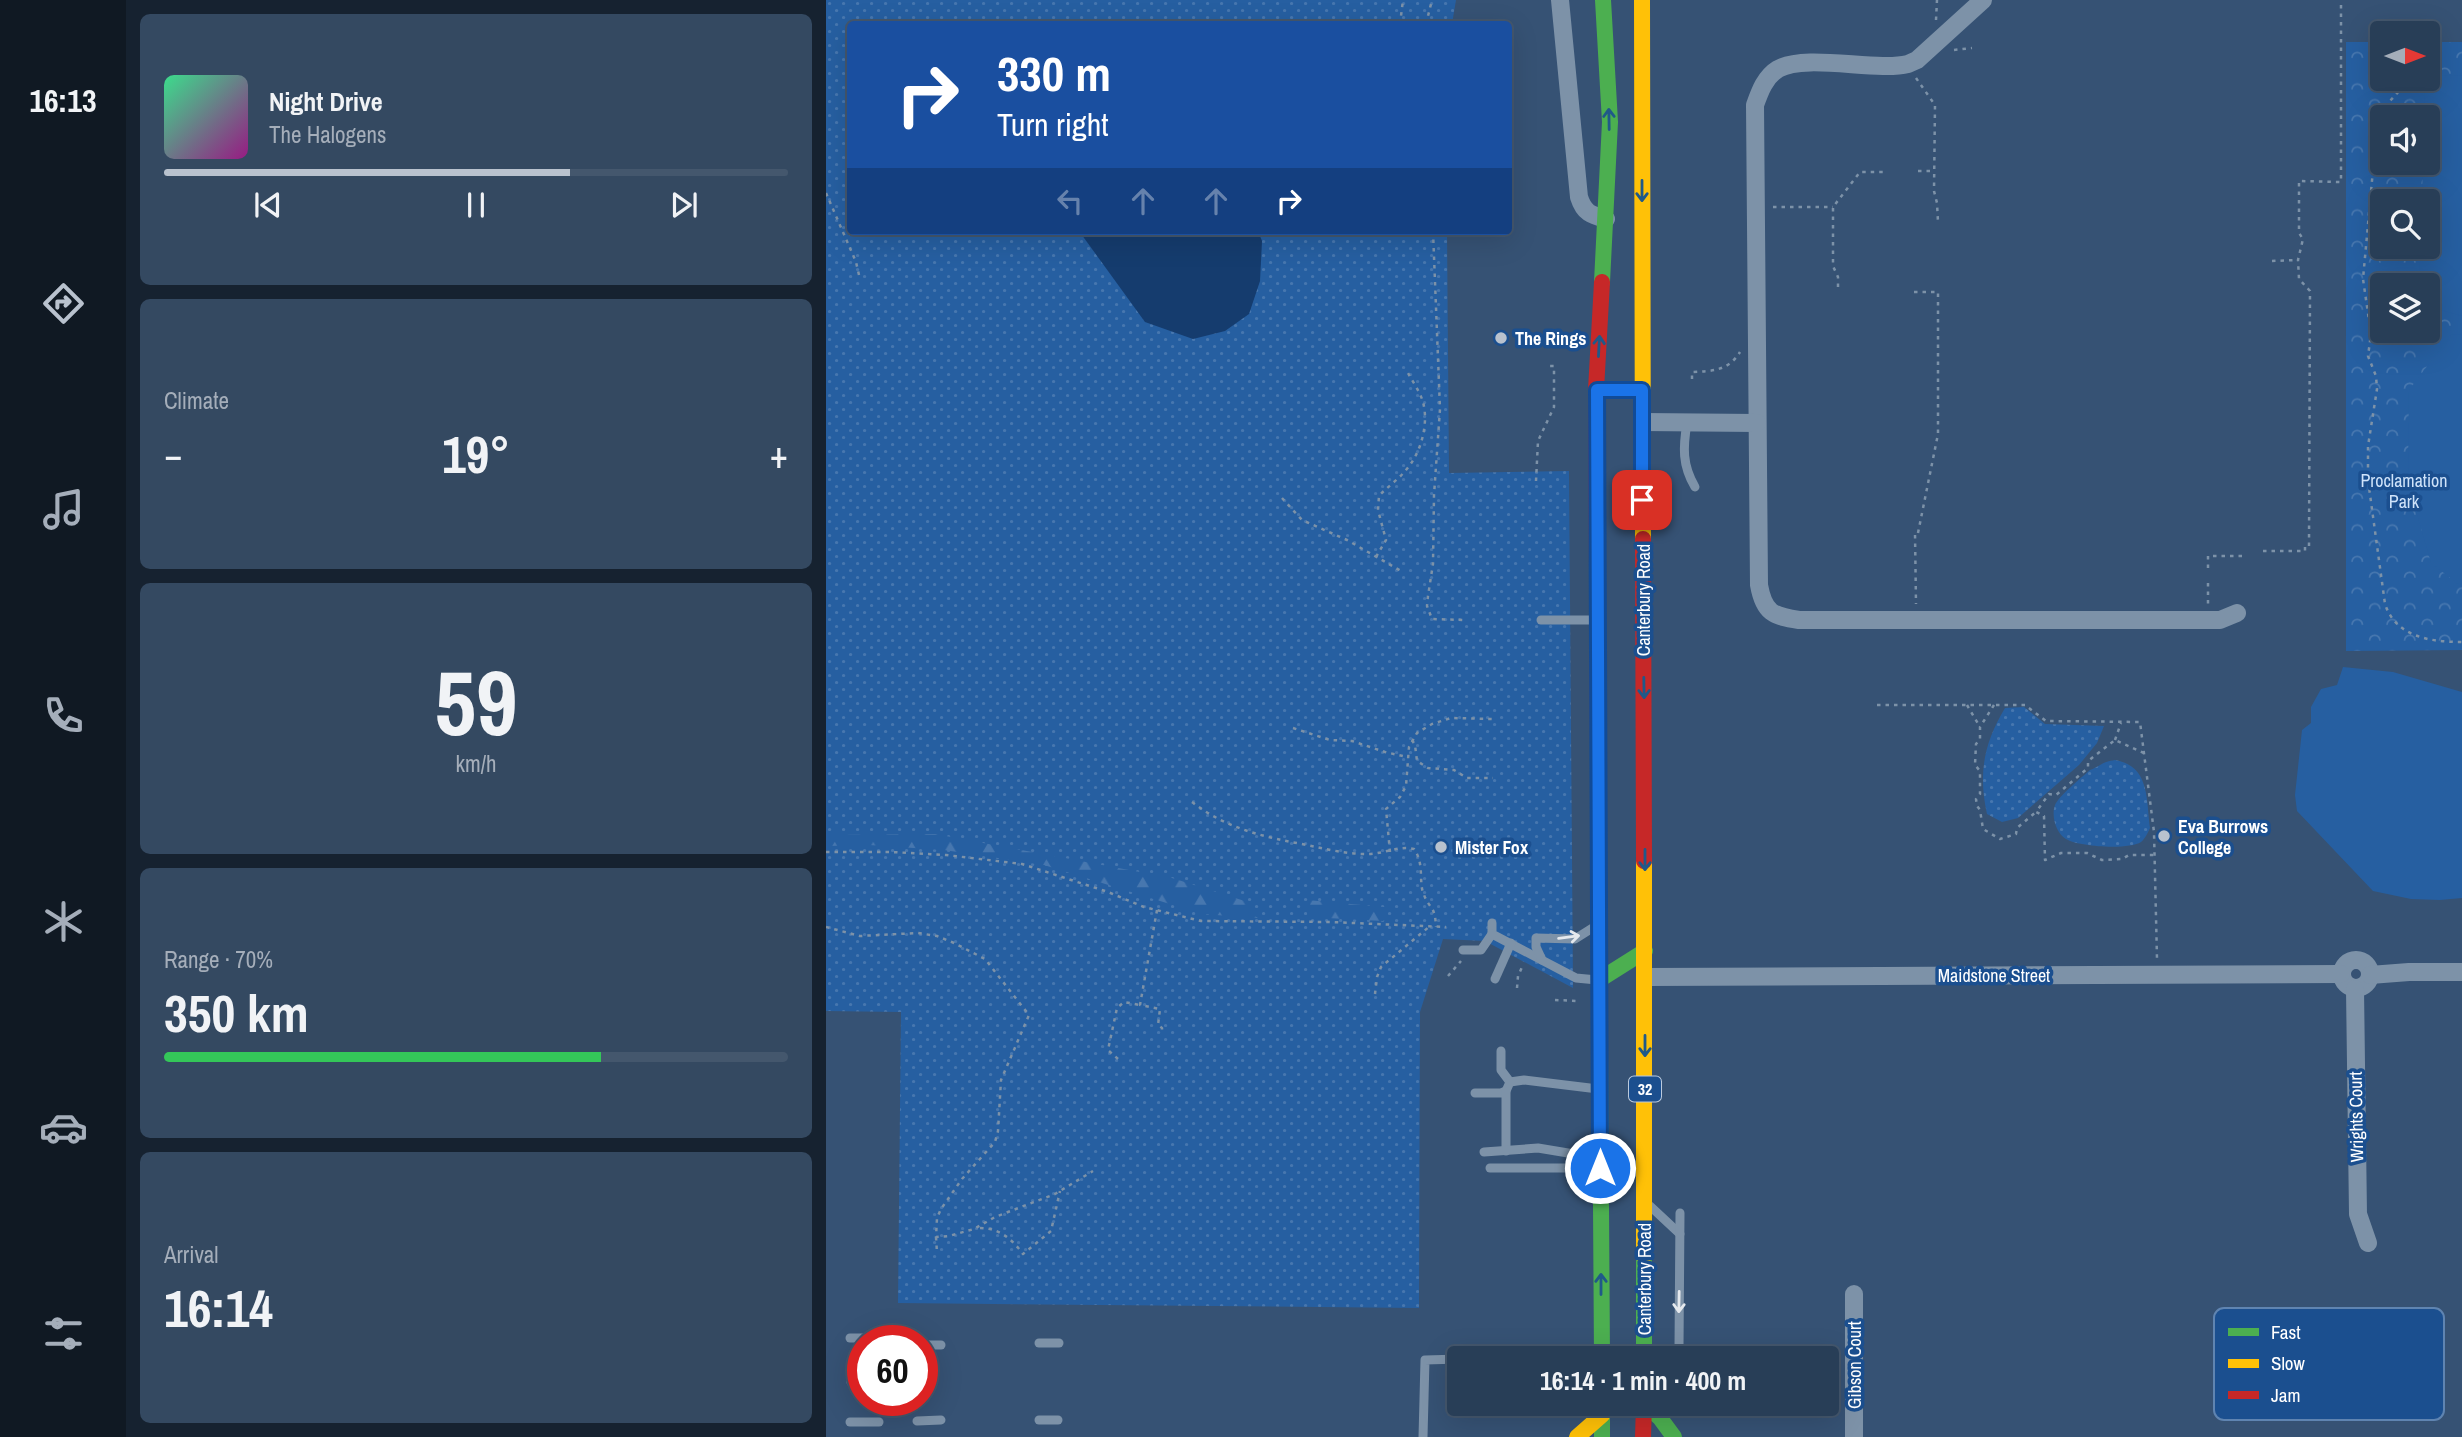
<!DOCTYPE html>
<html lang="en">
<head>
<meta charset="utf-8">
<style>
	body { margin:0; font-family:"Archivo Narrow",sans-serif; background:#344961; color:#f1f3f6; height:100vh; display:flex; flex-direction:column; font-size:26px; white-space:nowrap }
	* { box-sizing:border-box; margin:0 }
	p { font-size:23px; color:#a5aeba }
	.icon { flex:none; width:38px; height:38px; fill:none; stroke:currentColor; stroke-width:2; stroke-linecap:round; stroke-linejoin:round }
	.map { position:relative; flex:1; overflow:hidden }
	.side { display:flex; flex-direction:column; gap:14px; padding:14px; background:#162230; width:700px }
	.side>* { flex:none }
	.guide { position:absolute; left:21px; top:21px; width:665px; height:214px; border-radius:7px; box-shadow:0 7px 28px #0002,0 0 0 2px #44576d; background:#1a4fa0; color:#fff; overflow:hidden }
	.needle { width:46px; rotate:90deg }
	.buttons { position:absolute; left:1544px; top:21px; display:grid; gap:14px }
	.buttons a { display:grid; place-items:center; width:70px; height:70px; border-radius:7px; background:#283e57; box-shadow:0 7px 28px #0002,0 0 0 2px #44576d; font-size:35px }
	.speed { position:absolute; left:21px; top:1325px; display:flex; gap:14px; font-size:35px; font-weight:700; text-align:center }
	.speed>* { display:grid; place-content:center; width:91px; height:91px; border-radius:50%; background:#283e57; box-shadow:0 7px 28px #0002,0 0 0 2px #44576d; line-height:1 }
	.speed .limit { border:10px solid #d22; background:#fff; color:#111 }
	.pin { position:absolute; display:grid; place-items:center; width:60px; height:60px; color:#fff; margin:-30px; border-radius:14px; box-shadow:0 4px 10px #0006 }
	.me { position:absolute; width:77px; margin:-38px; rotate:0deg; stroke-linejoin:round; filter:drop-shadow(0 0 5px #0008) }
	.turn { display:flex; align-items:center; gap:24px; height:147px; padding:0 35px; font-size:32px }
	.turn .icon { width:91px; height:91px; stroke-width:2.5 }
	.turn b { display:block; font-size:49px; line-height:60px }
	.lanes { display:flex; align-items:center; height:66px; padding:0 35px; background:#0003; justify-content:center; gap:35px; direction:ltr }
	.lanes .off { opacity:.35 }
	.big { font-size:52px; font-weight:700; line-height:1.1 }
	.side .tile { flex:1; display:flex; flex-direction:column; justify-content:center; gap:10px; min-width:0; padding:0 24px; border-radius:10px; background:#344961 }
	.side .dial { align-items:center; gap:0 }
	.dial b { font-size:91px; line-height:1 }
	.song { display:flex; align-items:center; gap:21px }
	.cover { width:84px; height:84px; border-radius:10px; background:linear-gradient(135deg,hsl(150 70% 55%),hsl(310 70% 35%)) }
	.played { height:7px; border-radius:4px; background:linear-gradient(90deg,#b9c2ce 65%,#44576d 65%) }
	.keys { display:flex; justify-content:space-around; direction:ltr }
	.heat { display:flex; justify-content:space-between; align-items:center; font-size:38px; direction:ltr }
	.charge { height:10px; border-radius:5px; background:linear-gradient(90deg,#34c759 70%,#44576d 0) }
	.trip { position:absolute; left:621px; top:1346px; width:392px; height:70px; border-radius:7px; background:#283e57; box-shadow:0 7px 28px #0002,0 0 0 2px #44576d; font-weight:700; line-height:70px; text-align:center }
	main { display:flex; flex:1; min-height:0 }
	.dock { display:flex; flex-direction:column; width:126px; justify-content:space-around; align-items:center; background:#101923; color:#a5aeba }
	.dock .icon { width:49px; height:49px }
	.dock .selected { color:#b9c2ce }
	.dock b { font-size:32px; color:#f1f3f6 }
	.map>svg:first-child { display:block }
	.grass { fill:url(#grass-dots) }
	.forest { fill:url(#forest-firs) }
	.park { fill:url(#park-crowns); fill-rule:evenodd }
	.garden { fill:#265fa1 }
	.water { fill:#153c6e }
	.lines { fill:none; stroke-linecap:round; stroke-linejoin:round }
	.path { stroke:#7d92a8; stroke-width:2.5; stroke-dasharray:3.5 5; stroke-linecap:butt }
	.lane { stroke:#7d92a8; stroke-width:9 }
	.street { stroke:#7d92a8; stroke-width:18 }
	.fast { stroke:#4caf50; stroke-width:16 }
	.slow { stroke:#ffc107; stroke-width:16 }
	.jam { stroke:#c62828; stroke-width:16 }
	.oneway { stroke:#205989 }
	.oneway2 { stroke:#e5e9ee }
	.route-casing { stroke:#114b97; stroke-width:18 }
	.route { stroke:#1a73e8; stroke-width:12 }
	.poi-dot { fill:#b9c2ce; stroke:#1b4f8f; stroke-width:2.5 }
	.labels { text-anchor:middle; dominant-baseline:central; stroke-width:7; stroke-linejoin:round; paint-order:stroke }
	.shield { fill:#1b4f8f; stroke:#bbcadd; stroke-width:2 }
	.shield-label { font-size:16px; font-weight:bold; fill:#fff }
	.poi-label { font-size:18px; font-weight:bold; fill:#fff; stroke:#1b4f8f; text-anchor:start }
	.park-label { font-size:18px; fill:#cfe3fa; stroke:#1b4f8f }
	.street-label { font-size:18px; fill:#fff; stroke:#1b4f8f }
	.key { fill:#1b4f8f; stroke:#5f84b1; stroke-width:2 }
	.key-label { font-size:19px; fill:#fff }
</style>
</head>
<body>
<main>
<nav class="dock">
<b>16:13</b>
<svg class="icon selected" aria-label="directions" viewBox="0 0 24 24"><path d="M12 3l9 9-9 9-9-9zM9 14v-3h6M13 9l2 2-2 2"/></svg>
<svg class="icon" aria-label="music" viewBox="0 0 24 24"><path d="M9 18V5l10-2v13"/><circle cx="6" cy="18" r="3"/><circle cx="16" cy="16" r="3"/></svg>
<svg class="icon" aria-label="phone" viewBox="0 0 24 24"><path d="M5 4h4l2 5-3 2q2 4 5 5l2-3 5 2v4C11 20 4 13 5 4z"/></svg>
<svg class="icon" aria-label="climate" viewBox="0 0 24 24"><path d="M12 3v18M4 7l16 10M4 17L20 7"/></svg>
<svg class="icon" aria-label="car" viewBox="0 0 24 24"><path d="M5 17H2v-5l4-1 3-4h7l3 4 3 1v5h-3M9 17h6M6 11h13"/><circle cx="7" cy="17" r="2"/><circle cx="17" cy="17" r="2"/></svg>
<svg class="icon" aria-label="filters" viewBox="0 0 24 24"><path d="M4 7h16M4 17h16"/><circle cx="9" cy="7" r="2"/><circle cx="15" cy="17" r="2"/></svg>
</nav>
<section class="side">
<div class="tile">
<div class="song"><i class="cover"></i><div><b>Night Drive</b><p>The Halogens</p></div></div>
<div class="played"></div>
<div class="keys"><svg class="icon" aria-label="previous" viewBox="0 0 24 24"><path d="M18 5L8 12l10 7zM5 5v14"/></svg><svg class="icon" aria-label="pause" viewBox="0 0 24 24"><path d="M8 5v14M16 5v14"/></svg><svg class="icon" aria-label="next" viewBox="0 0 24 24"><path d="M6 5l10 7-10 7zM19 5v14"/></svg></div>
</div>
<div class="tile"><p>Climate</p>
<div class="heat"><a>−</a><b class="big">19°</b><a>+</a></div>
</div>
<div class="tile dial"><b>59</b><p>km/h</p></div>
<div class="tile"><p>Range · 70%</p><b class="big">350 km</b><div class="charge"></div></div>
<div class="tile"><p>Arrival</p><b class="big">16:14</b></div>
</section>
<div class="map">
<svg width="1636" height="1437" viewBox="0 0 1636 1437">
	<defs>
		<pattern id="grass-dots" width="8" height="8" patternUnits="userSpaceOnUse" patternTransform="scale(1.75)"><rect width="8" height="8" fill="#265fa1"/><path d="M2 2h.1M6 6h.1" fill="none" stroke="#4777af" stroke-width="1.8" stroke-linecap="round"/></pattern>
		<pattern id="forest-firs" width="22" height="20" patternUnits="userSpaceOnUse" patternTransform="scale(1.75)"><rect width="22" height="20" fill="#265fa1"/><path d="M5 1l3.5 6h-7zM16 11l3.5 6h-7z" fill="#4777af"/></pattern>
		<pattern id="park-crowns" width="20" height="18" patternUnits="userSpaceOnUse" patternTransform="scale(1.75)"><rect width="20" height="18" fill="#265fa1"/><path d="M2 6a3 3 0 1 1 6 0M12 15a3 3 0 1 1 6 0" fill="none" stroke="#4777af"/></pattern>
	</defs>
	<rect width="100%" height="100%" fill="#365274"/>
	<g class="grass">
		<path d="M0,0H630L626,24H24V231H621L623,473L743,471L747,988L659,941L617,939L594,1012L593,1308L72,1303L75,1012L0,1011Z"/>
		<path d="M1198,707L1219,724L1278,726L1271,743L1253,765L1192,818L1176,822L1161,814C1152,773 1158,743 1179,708Z"/>
		<path d="M1289,760C1324,766 1320,799 1324,828C1322,832 1319,839 1315,842C1303,850 1253,847 1240,839C1230,833 1225,816 1229,805C1233,796 1255,778 1264,770C1275,766 1275,762 1289,760Z"/>
	</g>
	<g class="forest">
		<path d="M109,834L346,878L425,903L427,915L432,918L376,914L218,865L118,850L43,845L0,846V835Z"/>
		<path d="M481,900L558,907L562,910V916L557,921L483,917L481,913L484,909V903Z"/>
	</g>
	<path class="park" d="M1520,42H1556V79H1601V42H1636V650L1520,651ZM1556,117H1601V163H1556ZM1556,201H1601V247H1556ZM1556,285H1601V331H1556Z"/>
	<g class="garden">
		<path d="M1609,75L1636,76V316L1601,306V285H1593L1594,247H1601V201H1596L1597,163H1601V117H1598L1599,86Z"/>
		<path d="M1636,334V587L1605,563L1582,483L1583,390L1625,335Z"/>
		<path d="M1517,667L1567,672L1636,692V898L1614,900L1585,899L1547,891L1471,811L1469,795L1476,730L1485,723V707L1495,689L1511,685Z"/>
	</g>
	<path class="water" d="M253,231H432L436,241L434,281L423,314L399,331L367,339L319,322Z"/>
	<g class="lines">
		<g class="path">
			<path d="M1110,20L1111,0"/>
			<path d="M574,24L577,0"/>
			<path d="M600,24L606,0"/>
			<path d="M1128,50L1146,48"/>
			<path d="M1090,78L1109,105L1108,191L1111,203L1112,222"/>
			<path d="M1584,79L1564,101L1551,126L1537,279L1545,334L1542,356L1550,376L1551,389L1542,446V480L1559,604C1570,637 1604,642 1636,642"/>
			<path d="M1092,171H1108"/>
			<path d="M0,193L30,262L33,275"/>
			<path d="M947,207H1007"/>
			<path d="M607,231L614,409L608,495L607,564L602,596L601,606L606,619L639,620"/>
			<path d="M1446,261L1472,260"/>
			<path d="M1012,287V277L1007,266V207L1034,172H1058"/>
			<path d="M1088,292H1112V434L1092,533H1089L1090,604"/>
			<path d="M866,379V372C887,371 902,371 914,352"/>
			<path d="M710,481L712,441L728,407V366H723"/>
			<path d="M456,498L476,520L521,540L575,571"/>
			<path d="M1437,551H1479V546H1483L1484,291L1473,279L1472,260L1477,239L1473,233V181L1515,182V0"/>
			<path d="M550,557L560,540L552,510L553,496C561,487 572,480 580,470C595,453 603,424 597,402C594,392 587,382 582,373"/>
			<path d="M1382,568V556H1416"/>
			<path d="M1382,583V604"/>
			<path d="M1051,705H1199L1220,721L1314,722L1328,832L1331,959"/>
			<path d="M1141,705L1154,727"/>
			<path d="M1168,705L1154,727V739L1150,744L1149,765L1154,771V794L1150,799L1151,806L1154,810L1157,829L1174,839L1190,834L1191,828L1210,812"/>
			<path d="M467,728L504,740L526,741L559,752L581,757"/>
			<path d="M586,740L589,745L591,761L602,768L628,770L641,778H667"/>
			<path d="M1289,740L1295,723"/>
			<path d="M1318,753L1289,740L1262,761V768L1230,795L1223,794L1210,812L1218,816L1219,860L1235,853H1261L1276,860L1296,859L1303,855H1329"/>
			<path d="M366,802C401,829 438,837 481,845C500,849 520,854 540,854C555,855 573,845 588,849C599,864 592,882 598,895C604,910 609,905 610,927"/>
			<path d="M0,852H65L120,855L196,864L282,892L318,907L375,921L505,922L620,927"/>
			<path d="M564,852L560,809L574,797L580,786L583,747L591,733L606,724L625,718L667,719"/>
			<path d="M331,910L314,1005L334,1009L332,1025L336,1028V1034"/>
			<path d="M0,927L34,936L92,933L111,936L128,943L159,959L203,1015L175,1080L172,1131L169,1142L136,1179L115,1209L111,1218L110,1237L123,1236L148,1229L169,1217L229,1194L267,1171"/>
			<path d="M622,976L635,961"/>
			<path d="M691,988L692,976L697,965"/>
			<path d="M549,994L551,977L555,967L604,926"/>
			<path d="M729,1000L752,1001"/>
			<path d="M292,1059L282,1050L291,1008L298,1002L314,1005"/>
			<path d="M154,1228C173,1228 186,1239 197,1254L225,1231L234,1191"/>
			<path d="M110,1237L111,1253"/>
		</g>
		<g class="lane">
			<path d="M861,423C857,447 856,465 869,487"/>
			<path d="M715,620H767"/>
			<path d="M666,923V934L750,978L771,980"/>
			<path d="M637,950H655L666,934"/>
			<path d="M716,960L710,947V938L749,939L768,927"/>
			<path d="M669,979L685,943"/>
			<path d="M675,1051V1070L684,1082"/>
			<path d="M649,1093H675L680,1091"/>
			<path d="M680,1151V1091L684,1082L698,1080L772,1089"/>
			<path d="M658,1152L712,1148L748,1154L772,1155"/>
			<path d="M664,1168H772"/>
			<path d="M824,1206L854,1234"/>
			<path d="M24,1338H54"/>
			<path d="M213,1343H233"/>
			<path d="M96,1345H115"/>
			<path d="M853,1347V1358"/>
			<path d="M648,1358L774,1352"/>
			<path d="M833,1358L853,1347L854,1213"/>
			<path d="M25,1382H37"/>
			<path d="M854,1404V1408"/>
			<path d="M213,1420H232"/>
			<path d="M91,1421L115,1420"/>
			<path d="M24,1422H53"/>
			<path d="M597,1437L599,1360L634,1359"/>
		</g>
		<g class="street">
			<path d="M734,0L753,197C758,213 765,215 780,219"/>
			<path d="M1157,0L1091,60L1082,64C1050,72 980,53 952,69C939,77 934,91 929,105L933,585C938,613 947,616 973,620H1394L1411,613"/>
			<path d="M816,422L931,423"/>
			<circle cx="1530" cy="974" r="14"/>
			<path d="M1544,975L1583,972H1636"/>
			<path d="M820,977L1515,974"/>
			<path d="M1529,989L1532,1214L1542,1243"/>
			<path d="M1028,1437V1294"/>
		</g>
		<g class="fast">
			<path d="M776,282L784,122L777,0"/>
			<path d="M772,744L776,1358"/>
			<path d="M773,980L819,951"/>
			<path d="M818,1358V1256"/>
			<path d="M776,1404V1437"/>
			<path d="M818,1404L834,1418L848,1437"/>
		</g>
		<g class="slow">
			<path d="M816,0L817,539"/>
			<path d="M818,861V1256"/>
			<path d="M751,1437L776,1415"/>
		</g>
		<g class="jam">
			<path d="M817,539L818,861"/>
			<path d="M772,744L770,390L776,282"/>
			<path d="M817,1437L818,1404"/>
		</g>
	</g>
	<defs><path id="oneway-shaft" d="M-6 0H5M1.5-3L5.5 0L1.5 3" fill="none" stroke-width="1.6" stroke-linecap="round" stroke-linejoin="round" transform="scale(1.75)"/></defs>
	<g class="oneway">
		<use href="#oneway-shaft" transform="translate(783 119) rotate(-91)"/>
		<use href="#oneway-shaft" transform="translate(816 191) rotate(90)"/>
		<use href="#oneway-shaft" transform="translate(773 346) rotate(-87)"/>
		<use href="#oneway-shaft" transform="translate(818 688) rotate(89)"/>
		<use href="#oneway-shaft" transform="translate(819 860) rotate(90)"/>
		<use href="#oneway-shaft" transform="translate(819 1046) rotate(90)"/>
		<use href="#oneway-shaft" transform="translate(775 1284) rotate(-90)"/>
	</g>
	<g class="oneway2">
		<use href="#oneway-shaft" transform="translate(743 937) rotate(-7)"/>
		<use href="#oneway-shaft" transform="translate(853 1302) rotate(91)"/>
	</g>
	<g class="lines">
		<defs>
			<path id="route" d="M774,1168L771,390H816V500"/>
		</defs>
		<use href="#route" class="route-casing"/>
		<use href="#route" class="route"/>
	</g>
	<g class="poi-dot">
		<circle cx="675" cy="338" r="7"/>
		<circle cx="1338" cy="836" r="7"/>
		<circle cx="615" cy="847" r="7"/>
	</g>
	<g class="labels">
		<rect class="shield" x="803" y="1076.5" width="32" height="25" rx="5"/>
		<g class="shield-label">
			<text x="819" y="1089">32</text>
		</g>
		<g class="poi-label">
			<text x="689" y="338">The Rings</text>
			<text x="1352" y="826">Eva Burrows<tspan x="1352" dy="21">College</tspan></text>
			<text x="629" y="847">Mister Fox</text>
		</g>
		<g class="park-label">
			<text x="1578" y="480">Proclamation<tspan x="1578" dy="21">Park</tspan></text>
		</g>
		<g class="street-label">
			<text transform="translate(817 600) rotate(-90)">Canterbury Road</text>
			<text x="1168" y="975">Maidstone Street</text>
			<text transform="translate(1530 1117) rotate(-91)">Wrights Court</text>
			<text transform="translate(818 1279) rotate(-90)">Canterbury Road</text>
			<text transform="translate(1028 1365) rotate(-90)">Gibson Court</text>
		</g>
	</g>
	<rect x="1388" y="1308" width="230" height="112" rx="10" class="key"/>
	<rect x="1402" y="1328" width="31" height="8" fill="#4caf50"/>
	<rect x="1402" y="1359" width="31" height="9" fill="#ffc107"/>
	<rect x="1402" y="1391" width="31" height="8" fill="#c62828"/>
	<g class="key-label">
		<text x="1445" y="1339">Fast</text>
		<text x="1445" y="1370">Slow</text>
		<text x="1445" y="1402">Jam</text>
	</g>
</svg>
<div class="buttons">
<a><svg class="needle" viewBox="-14 -14 28 28"><path d="M0-13l5 13h-10z" fill="#e53935"/><path d="M0 13l5-13h-10z" fill="#a5aeba"/></svg></a>
<a><svg class="icon" aria-label="sound" viewBox="0 0 24 24"><path d="M4 9h4l5-4v14l-5-4H4zM17 9q2 3 0 6"/></svg></a>
<a><svg class="icon" aria-label="search" viewBox="0 0 24 24"><circle cx="10" cy="10" r="6"/><path d="M15 15l6 6"/></svg></a>
<a><svg class="icon" aria-label="layers" viewBox="0 0 24 24"><path d="M12 4l9 5-9 5-9-5zM3 14l9 5 9-5"/></svg></a>
</div>
<div class="speed"><div class="limit">60</div></div>
<div class="pin" style="left:816px;top:500px;background:#d93025"><svg class="icon" aria-label="arrive" viewBox="0 0 24 24"><path d="M6 21V4h12l-3 4 3 4H6"/></svg></div>
<svg class="me" style="left:774px;top:1168px" viewBox="-20 -20 40 40"><circle r="17" fill="#1a73e8" stroke="#fff" stroke-width="3"/><path d="M0-11L8 9 0 5-8 9z" fill="#fff"/></svg>
<div class="trip">16:14 · 1 min · 400 m</div>
<div class="guide">
<div class="turn"><svg class="icon" aria-label="right" viewBox="0 0 24 24"><path d="M7 20v-9h11M14 6l5 5-5 5"/></svg><div><b>330 m</b>Turn right</div></div>
<div class="lanes"><svg class="icon off" aria-label="left" viewBox="0 0 24 24"><path d="M17 20v-9H6M10 6l-5 5 5 5"/></svg><svg class="icon off" aria-label="ahead" viewBox="0 0 24 24"><path d="M12 20V5M6 11l6-6 6 6"/></svg><svg class="icon off" aria-label="ahead" viewBox="0 0 24 24"><path d="M12 20V5M6 11l6-6 6 6"/></svg><svg class="icon" aria-label="right" viewBox="0 0 24 24"><path d="M7 20v-9h11M14 6l5 5-5 5"/></svg></div>
</div>
</div>
</main>
</body>
</html>
